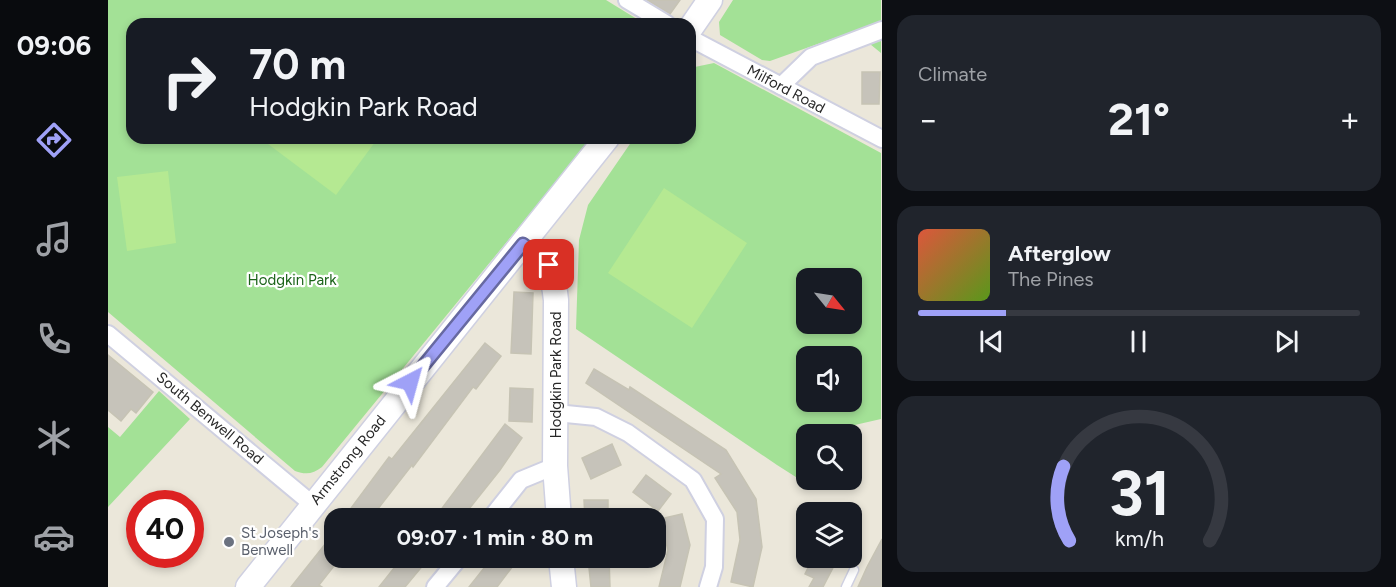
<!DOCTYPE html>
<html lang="en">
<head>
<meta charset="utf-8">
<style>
	body { margin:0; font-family:Figtree,sans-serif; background:#20242c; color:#f1f3f6; height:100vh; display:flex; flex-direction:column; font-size:22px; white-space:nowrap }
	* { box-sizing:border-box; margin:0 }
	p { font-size:20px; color:#9ea1a6 }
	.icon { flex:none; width:33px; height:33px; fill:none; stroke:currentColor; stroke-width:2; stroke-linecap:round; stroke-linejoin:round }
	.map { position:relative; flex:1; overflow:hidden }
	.sheet { display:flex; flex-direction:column; gap:15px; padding:15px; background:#0d0f14; width:514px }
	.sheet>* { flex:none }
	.banner { position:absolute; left:18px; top:18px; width:570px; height:126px; border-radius:18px; box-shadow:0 3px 9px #0003; background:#171b24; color:#f1f3f6; overflow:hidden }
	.needle { width:39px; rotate:120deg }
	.tools { position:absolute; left:688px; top:268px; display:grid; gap:12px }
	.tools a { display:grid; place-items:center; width:66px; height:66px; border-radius:12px; background:#171b24; box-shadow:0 3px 9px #0003; font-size:30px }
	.speed { position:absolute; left:18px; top:490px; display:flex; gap:12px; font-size:30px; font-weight:700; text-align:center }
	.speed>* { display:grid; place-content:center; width:78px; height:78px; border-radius:50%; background:#171b24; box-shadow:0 3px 9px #0003; line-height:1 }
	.speed .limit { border:9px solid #d22; background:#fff; color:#111 }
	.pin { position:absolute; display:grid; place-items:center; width:51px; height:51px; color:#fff; margin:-26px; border-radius:12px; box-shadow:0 3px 9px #0006 }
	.me { position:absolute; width:66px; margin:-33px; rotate:39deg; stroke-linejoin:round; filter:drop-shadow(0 0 4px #0008) }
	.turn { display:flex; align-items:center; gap:21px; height:126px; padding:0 24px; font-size:27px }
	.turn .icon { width:78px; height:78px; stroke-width:2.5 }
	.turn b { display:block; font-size:42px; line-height:51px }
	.big { font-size:45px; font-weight:700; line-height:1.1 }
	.sheet .card { flex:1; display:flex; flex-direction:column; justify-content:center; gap:9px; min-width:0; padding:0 21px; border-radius:18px; background:#20242c }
	.sheet .dial { align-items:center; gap:0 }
	.dial svg { height:156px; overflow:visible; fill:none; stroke:#363941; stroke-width:7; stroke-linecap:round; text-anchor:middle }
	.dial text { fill:#f1f3f6; stroke:none }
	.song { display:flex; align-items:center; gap:18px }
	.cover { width:72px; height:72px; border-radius:9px; background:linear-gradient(135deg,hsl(10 70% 55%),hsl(90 70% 35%)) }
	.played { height:6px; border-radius:3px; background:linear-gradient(90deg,#9fa1f7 20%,#363941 20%) }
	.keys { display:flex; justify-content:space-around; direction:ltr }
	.heat { display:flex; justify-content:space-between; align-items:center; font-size:33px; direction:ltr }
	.trip { position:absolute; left:216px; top:508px; width:342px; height:60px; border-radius:18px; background:#171b24; box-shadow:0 3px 9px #0003; font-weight:700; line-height:60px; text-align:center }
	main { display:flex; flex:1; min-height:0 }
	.tabs { display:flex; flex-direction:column; width:108px; justify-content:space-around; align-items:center; background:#090b0e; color:#9ea1a6 }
	.tabs .icon { width:42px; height:42px }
	.tabs .on { color:#9fa1f7 }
	.tabs b { font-size:27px; color:#f1f3f6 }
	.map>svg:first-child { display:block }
	.green { fill:#a3e196; fill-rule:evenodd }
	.pitch { fill:#b5e992 }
	.building { fill:#c6c3ba; stroke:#c6c3b4; stroke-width:1.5 }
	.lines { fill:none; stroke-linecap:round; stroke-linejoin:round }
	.lane-casing { stroke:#cfd0e1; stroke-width:11 }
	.street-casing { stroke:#cfd0e1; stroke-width:20 }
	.secondary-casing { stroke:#cfd0e1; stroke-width:27 }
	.lane { stroke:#fff; stroke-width:8 }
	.street { stroke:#fff; stroke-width:16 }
	.secondary { stroke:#fff; stroke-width:24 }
	.route-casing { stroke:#6769a1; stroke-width:15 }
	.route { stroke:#9fa1f7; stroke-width:10 }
	.worship-dot { fill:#6b7280; stroke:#fff; stroke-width:2 }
	.labels { text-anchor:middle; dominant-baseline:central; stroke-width:4.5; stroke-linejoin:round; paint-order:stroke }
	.street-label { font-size:15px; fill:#282828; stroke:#fff }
	.park-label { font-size:15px; fill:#1c641a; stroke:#fff }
	.worship-label { font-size:15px; fill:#5b616d; stroke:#fff; text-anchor:start }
</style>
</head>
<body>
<main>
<nav class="tabs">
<b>09:06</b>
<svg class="icon on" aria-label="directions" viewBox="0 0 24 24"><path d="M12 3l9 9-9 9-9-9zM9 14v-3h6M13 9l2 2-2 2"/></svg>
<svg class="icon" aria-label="music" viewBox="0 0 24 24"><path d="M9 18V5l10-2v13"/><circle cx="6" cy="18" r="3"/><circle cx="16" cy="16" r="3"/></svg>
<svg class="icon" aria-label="phone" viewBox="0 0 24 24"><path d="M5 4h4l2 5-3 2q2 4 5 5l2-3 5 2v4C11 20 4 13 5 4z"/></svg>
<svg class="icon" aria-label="climate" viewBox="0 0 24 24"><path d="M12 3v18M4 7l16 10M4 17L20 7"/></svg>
<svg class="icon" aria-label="car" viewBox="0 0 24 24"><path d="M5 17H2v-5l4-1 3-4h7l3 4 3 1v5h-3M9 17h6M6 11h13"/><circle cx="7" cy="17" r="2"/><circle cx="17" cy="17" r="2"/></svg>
</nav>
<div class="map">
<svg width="774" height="587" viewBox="0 0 774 587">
	<rect width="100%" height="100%" fill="#ebe7da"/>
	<g class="green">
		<path d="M0,0H498L537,24H24V138H484L214,467C205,474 198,475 187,471L0,312Z"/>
		<path d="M625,0H773V53L746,31L662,61L654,60L612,35L611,22Z"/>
		<path d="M606,63L773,153V419L738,427L736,435H699V480H718L714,486L691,479L669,465L468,329L471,240L480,205L526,138H582V68ZM699,279H744V324H699ZM699,357H744V402H699Z"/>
		<path d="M51,391L82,419L0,507V427L12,437Z"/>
	</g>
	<g class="pitch">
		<path d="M152,138H270L228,195Z"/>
		<path d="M60,171L68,243L19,251L9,177Z"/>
		<path d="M556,188L639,243L584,328L500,273Z"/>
	</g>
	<g class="building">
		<path d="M539,0H572L562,14Z"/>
		<path d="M754,72H772L771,104H754Z"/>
		<path d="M406,292L425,293L423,354L403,353Z"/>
		<path d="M377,343L393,356L368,389L365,387L305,467L304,465L262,519H235L281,457L284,459Z"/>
		<path d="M0,355L45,392L28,413L23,409L13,421L0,410Z"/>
		<path d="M486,369L521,390L522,387L618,450L648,499L654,547L645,587L623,582L632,540L629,512L607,478L613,474L478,383Z"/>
		<path d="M402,388L425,389L424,422L401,421Z"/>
		<path d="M397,424L414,438L392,470L353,519H326Z"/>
		<path d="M504,444L513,465L483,479L474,458Z"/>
		<path d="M538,475L563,494L550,511L525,492Z"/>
		<path d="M476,500H500V519H477Z"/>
		<path d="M574,514L582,545L572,587H551L560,550L552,519Z"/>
		<path d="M226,533V566L211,585L214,587H183Z"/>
		<path d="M774,539V587H750L759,567Z"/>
		<path d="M294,558H321L297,587H271Z"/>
		<path d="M384,558H411L389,587H361Z"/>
		<path d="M480,558H501L502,587H483Z"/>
		<path d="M705,558L713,563L716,558H730L715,587H701L706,578L697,574Z"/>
	</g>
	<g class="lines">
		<defs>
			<path id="lane" d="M738,587L746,570"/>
			<g id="street">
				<path d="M519,0L559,24"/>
				<path d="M582,38L774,139"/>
				<path d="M673,86L703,57L774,30"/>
				<path d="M0,334L204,504"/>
				<path d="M448,413L488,417L520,433L585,480L607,519L606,567L600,587"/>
				<path d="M382,519L413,480L447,466"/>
				<path d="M327,587L351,558"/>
			</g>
			<g id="secondary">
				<path d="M582,29L602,0"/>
				<path d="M415,244C441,265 444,265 448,300L447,466L451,519"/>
				<path d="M453,558L456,587"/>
				<path d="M140,587L499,138"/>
			</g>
		</defs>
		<use href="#lane" class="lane-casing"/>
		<use href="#street" class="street-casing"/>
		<use href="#secondary" class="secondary-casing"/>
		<use href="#lane" class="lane"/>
		<use href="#street" class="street"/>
		<use href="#secondary" class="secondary"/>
	</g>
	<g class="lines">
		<defs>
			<path id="route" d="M302,382L415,244L441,265"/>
		</defs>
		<use href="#route" class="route-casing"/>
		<use href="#route" class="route"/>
	</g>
	<circle class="worship-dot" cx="121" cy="542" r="6"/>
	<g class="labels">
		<g class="street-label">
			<text transform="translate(678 89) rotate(28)">Milford Road</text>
			<text transform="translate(448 375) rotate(-90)">Hodgkin Park Road</text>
			<text transform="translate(102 418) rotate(40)">South Benwell Road</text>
			<text transform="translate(240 460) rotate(-51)">Armstrong Road</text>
		</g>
		<g class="park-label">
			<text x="184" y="280">Hodgkin Park</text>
		</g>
		<g class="worship-label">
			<text x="133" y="533">St Joseph's<tspan x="133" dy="17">Benwell</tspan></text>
		</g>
	</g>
</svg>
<div class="tools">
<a><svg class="needle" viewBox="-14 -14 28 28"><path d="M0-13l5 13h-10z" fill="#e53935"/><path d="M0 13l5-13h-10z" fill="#9ea1a6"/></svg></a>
<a><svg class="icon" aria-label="sound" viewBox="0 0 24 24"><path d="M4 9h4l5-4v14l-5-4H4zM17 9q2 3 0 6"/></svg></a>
<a><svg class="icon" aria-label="search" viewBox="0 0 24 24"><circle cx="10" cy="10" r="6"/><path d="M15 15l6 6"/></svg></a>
<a><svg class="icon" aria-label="layers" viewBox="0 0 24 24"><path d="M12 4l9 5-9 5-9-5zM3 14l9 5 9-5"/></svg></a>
</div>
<div class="speed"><div class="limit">40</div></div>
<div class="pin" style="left:441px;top:265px;background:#d93025"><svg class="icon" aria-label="arrive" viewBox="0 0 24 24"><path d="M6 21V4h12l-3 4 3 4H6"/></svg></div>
<svg class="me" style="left:302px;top:382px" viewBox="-20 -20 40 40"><path d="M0-17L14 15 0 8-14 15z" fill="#9fa1f7" stroke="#fff" stroke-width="4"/></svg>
<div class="trip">09:07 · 1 min · 80 m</div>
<div class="banner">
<div class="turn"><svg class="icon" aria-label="right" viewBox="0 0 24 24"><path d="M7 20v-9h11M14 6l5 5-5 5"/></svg><div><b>70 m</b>Hodgkin Park Road</div></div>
</div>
</div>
<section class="sheet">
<div class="card"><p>Climate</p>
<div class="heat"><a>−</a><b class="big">21°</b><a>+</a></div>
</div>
<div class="card">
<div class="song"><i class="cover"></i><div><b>Afterglow</b><p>The Pines</p></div></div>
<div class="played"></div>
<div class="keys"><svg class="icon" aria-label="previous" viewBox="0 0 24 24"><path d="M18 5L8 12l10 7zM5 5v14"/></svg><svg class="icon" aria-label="pause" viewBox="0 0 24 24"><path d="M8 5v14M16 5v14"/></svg><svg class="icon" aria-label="next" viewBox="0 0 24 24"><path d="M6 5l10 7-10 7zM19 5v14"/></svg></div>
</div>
<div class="card dial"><svg viewBox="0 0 100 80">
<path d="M14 69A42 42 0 1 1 86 69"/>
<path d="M14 69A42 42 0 0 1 11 31" stroke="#9fa1f7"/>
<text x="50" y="56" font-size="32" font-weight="700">31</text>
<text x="50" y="72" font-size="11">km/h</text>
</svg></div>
</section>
</main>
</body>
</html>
